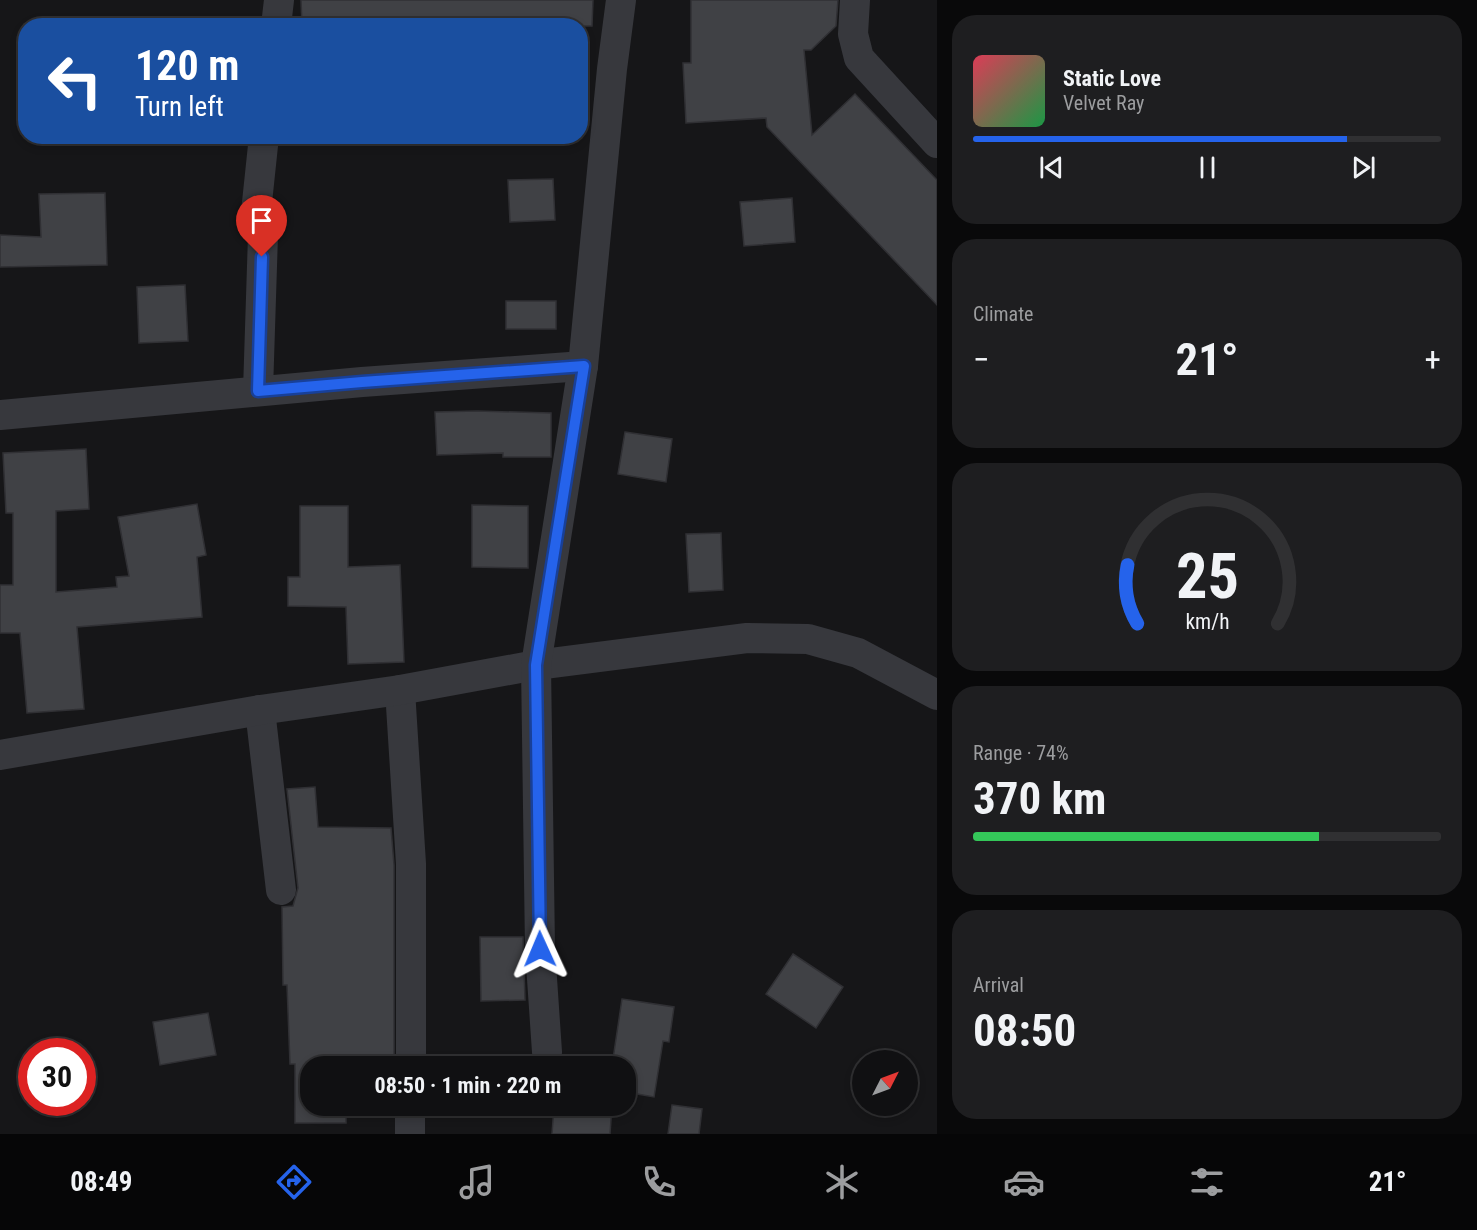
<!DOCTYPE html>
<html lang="en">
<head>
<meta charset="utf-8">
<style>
	body { margin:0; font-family:"Roboto Condensed",sans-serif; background:#1e1e20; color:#f1f3f6; height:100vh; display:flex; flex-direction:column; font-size:22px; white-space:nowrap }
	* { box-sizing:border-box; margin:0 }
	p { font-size:20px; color:#9c9d9f }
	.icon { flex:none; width:33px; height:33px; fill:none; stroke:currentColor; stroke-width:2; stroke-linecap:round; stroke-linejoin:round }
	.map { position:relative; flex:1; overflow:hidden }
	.drawer { display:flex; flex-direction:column; gap:15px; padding:15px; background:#09090a; width:540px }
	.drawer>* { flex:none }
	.top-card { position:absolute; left:18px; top:18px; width:570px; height:126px; border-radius:24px; box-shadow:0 3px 9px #0003,0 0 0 2px #303032; background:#1a4fa0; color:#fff; overflow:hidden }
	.needle { width:39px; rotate:48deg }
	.controls { position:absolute; left:852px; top:1050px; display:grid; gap:12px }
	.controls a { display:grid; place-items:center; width:66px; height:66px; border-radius:50%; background:#101012; box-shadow:0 3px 9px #0003,0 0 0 2px #303032; font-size:30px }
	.speed { position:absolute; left:18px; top:1038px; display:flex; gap:12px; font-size:30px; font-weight:700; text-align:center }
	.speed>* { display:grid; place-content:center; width:78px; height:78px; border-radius:50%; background:#101012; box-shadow:0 3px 9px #0003,0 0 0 2px #303032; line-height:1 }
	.speed .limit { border:9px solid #d22; background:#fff; color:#111 }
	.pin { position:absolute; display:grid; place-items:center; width:51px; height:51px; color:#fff; margin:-62px -26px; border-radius:50% 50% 50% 0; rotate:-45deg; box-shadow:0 0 6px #0007 }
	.pin .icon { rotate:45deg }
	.me { position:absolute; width:66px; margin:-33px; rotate:359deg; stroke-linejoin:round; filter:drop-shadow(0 0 4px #0008) }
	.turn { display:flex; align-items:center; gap:21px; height:126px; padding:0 18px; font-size:27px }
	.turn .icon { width:78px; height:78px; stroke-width:2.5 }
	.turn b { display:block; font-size:42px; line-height:51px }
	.big { font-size:45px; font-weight:700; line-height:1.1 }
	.drawer .card { flex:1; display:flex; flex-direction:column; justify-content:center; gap:9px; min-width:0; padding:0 21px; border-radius:24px; background:#1e1e20 }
	.drawer .dial { align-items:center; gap:0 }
	.dial svg { height:156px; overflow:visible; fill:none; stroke:#303032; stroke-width:7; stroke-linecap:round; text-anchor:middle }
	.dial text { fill:#f1f3f6; stroke:none }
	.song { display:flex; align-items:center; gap:18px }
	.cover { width:72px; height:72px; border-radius:9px; background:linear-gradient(135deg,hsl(350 70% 55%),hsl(140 70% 35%)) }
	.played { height:6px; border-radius:3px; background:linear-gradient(90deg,#2563eb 80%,#303032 80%) }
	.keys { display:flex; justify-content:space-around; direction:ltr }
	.heat { display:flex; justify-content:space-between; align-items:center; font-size:33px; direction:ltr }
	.charge { height:9px; border-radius:4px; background:linear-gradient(90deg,#34c759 74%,#303032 0) }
	.trip { position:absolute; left:300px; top:1056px; width:336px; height:60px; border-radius:24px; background:#101012; box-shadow:0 3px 9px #0003,0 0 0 2px #303032; font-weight:700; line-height:60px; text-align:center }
	.dock { display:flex; height:96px; justify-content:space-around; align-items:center; background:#060607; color:#9c9d9f }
	.dock .icon { width:42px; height:42px }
	.dock .active { color:#2563eb }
	.dock b { font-size:27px; color:#f1f3f6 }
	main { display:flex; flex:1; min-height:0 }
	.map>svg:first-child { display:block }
	.building { fill:#404145; stroke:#303034; stroke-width:1.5 }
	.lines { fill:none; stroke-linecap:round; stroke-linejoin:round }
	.minor { stroke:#37383d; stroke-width:30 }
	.route-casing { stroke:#184099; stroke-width:15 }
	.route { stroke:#2563eb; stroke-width:10 }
</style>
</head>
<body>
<main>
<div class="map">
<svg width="937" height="1134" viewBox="0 0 937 1134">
	<rect width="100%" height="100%" fill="#161618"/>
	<g class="building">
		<path d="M301,0H593L592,26H302Z"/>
		<path d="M691,0H838L836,26L811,50H804L812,135L855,94L937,180V305L767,127L766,118L686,123L683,63H691Z"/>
		<path d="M553,179L555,220L510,222L508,180Z"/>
		<path d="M105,193L107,265L0,267V235L41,237L39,194Z"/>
		<path d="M792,198L795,242L744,246L740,202Z"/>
		<path d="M185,285L188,341L139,343L137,287Z"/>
		<rect x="506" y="301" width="50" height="28"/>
		<path d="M477,411L551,413V457H503V453L437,455L435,412Z"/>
		<path d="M625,432L672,439L666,482L618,474Z"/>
		<path d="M86,449L89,509L56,511V592L117,587L116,577L129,576L118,517L197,504L206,555L197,557L202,617L77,627L84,709L27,713L20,633H0V585H13V513H6L3,453Z"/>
		<path d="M472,505L528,506V568L472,567Z"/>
		<path d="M300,506H348V567L400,565L404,662L348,664L346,607L288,606V577H300Z"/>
		<path d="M721,533L723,590L689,592L686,534Z"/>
		<path d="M315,787L318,827L391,828L394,865V1066H310V1106H393V1112L346,1114V1123H295V1064H290L287,985H283L282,907L293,906L298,888L287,789Z"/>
		<path d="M480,937H523L525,1000L481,1001Z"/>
		<path d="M793,954L843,987L816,1028L766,994Z"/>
		<path d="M622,999L674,1007L669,1042L663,1041L654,1097L626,1092V1066H556L563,1056L613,1059Z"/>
		<path d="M208,1013L216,1055L160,1065L153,1022Z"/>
		<path d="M672,1105L702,1109L699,1134H668Z"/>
		<path d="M554,1106H612L610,1134H552Z"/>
	</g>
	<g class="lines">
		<g class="minor">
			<path d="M855,0L853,34L859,58L937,143"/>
			<path d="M276,26L279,0"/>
			<path d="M258,391L263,235L256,212L264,136"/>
			<path d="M0,415L362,382L583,366"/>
			<path d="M400,690L411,864V1066"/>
			<path d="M260,710L281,890"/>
			<path d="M0,755L260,710L400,690L536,665L747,638L808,639L858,653L937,695"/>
			<path d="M547,1052L540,949L536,665L583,366L612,69L621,0"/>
			<path d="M410,1134V1106"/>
		</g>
	</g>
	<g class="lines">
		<defs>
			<path id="route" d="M262,257L258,391L362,382L584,366L536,665L540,949"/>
		</defs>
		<use href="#route" class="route-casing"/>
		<use href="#route" class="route"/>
	</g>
</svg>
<div class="controls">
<a><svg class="needle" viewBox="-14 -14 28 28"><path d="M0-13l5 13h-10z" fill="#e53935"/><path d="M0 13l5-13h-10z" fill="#9c9d9f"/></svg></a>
</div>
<div class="speed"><div class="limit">30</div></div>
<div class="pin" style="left:262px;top:257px;background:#d93025"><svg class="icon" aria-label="arrive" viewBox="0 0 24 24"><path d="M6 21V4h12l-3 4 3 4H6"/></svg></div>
<svg class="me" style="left:540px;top:949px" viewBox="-20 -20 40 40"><path d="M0-17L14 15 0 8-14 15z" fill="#2563eb" stroke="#fff" stroke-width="4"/></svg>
<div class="trip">08:50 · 1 min · 220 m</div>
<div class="top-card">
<div class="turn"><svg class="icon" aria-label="left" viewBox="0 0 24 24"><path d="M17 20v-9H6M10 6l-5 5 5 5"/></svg><div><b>120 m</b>Turn left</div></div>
</div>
</div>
<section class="drawer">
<div class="card">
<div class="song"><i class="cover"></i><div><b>Static Love</b><p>Velvet Ray</p></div></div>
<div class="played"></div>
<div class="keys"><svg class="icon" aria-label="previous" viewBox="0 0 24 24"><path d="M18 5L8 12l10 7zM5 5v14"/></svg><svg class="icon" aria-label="pause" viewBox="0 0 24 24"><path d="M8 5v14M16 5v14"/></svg><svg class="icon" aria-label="next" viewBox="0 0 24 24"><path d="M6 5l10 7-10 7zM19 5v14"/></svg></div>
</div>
<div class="card"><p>Climate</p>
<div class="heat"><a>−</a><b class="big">21°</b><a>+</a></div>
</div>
<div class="card dial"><svg viewBox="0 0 100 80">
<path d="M14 69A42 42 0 1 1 86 69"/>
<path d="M14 69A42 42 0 0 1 9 39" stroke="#2563eb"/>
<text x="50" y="56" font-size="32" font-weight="700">25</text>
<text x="50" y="72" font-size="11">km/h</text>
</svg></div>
<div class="card"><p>Range · 74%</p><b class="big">370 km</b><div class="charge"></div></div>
<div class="card"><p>Arrival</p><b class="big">08:50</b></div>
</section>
</main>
<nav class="dock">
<b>08:49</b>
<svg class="icon active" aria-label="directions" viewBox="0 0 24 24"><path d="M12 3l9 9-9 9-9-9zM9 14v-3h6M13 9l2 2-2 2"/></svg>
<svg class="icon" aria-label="music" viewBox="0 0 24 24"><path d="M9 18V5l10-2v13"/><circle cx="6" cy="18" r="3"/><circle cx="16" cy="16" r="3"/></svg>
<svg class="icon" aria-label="phone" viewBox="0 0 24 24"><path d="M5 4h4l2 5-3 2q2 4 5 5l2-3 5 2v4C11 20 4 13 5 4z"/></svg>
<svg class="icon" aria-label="climate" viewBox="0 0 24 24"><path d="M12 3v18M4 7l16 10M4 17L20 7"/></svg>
<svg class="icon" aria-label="car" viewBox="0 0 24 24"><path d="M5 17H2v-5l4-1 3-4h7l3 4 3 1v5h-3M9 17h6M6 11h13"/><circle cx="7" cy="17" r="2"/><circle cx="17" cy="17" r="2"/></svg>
<svg class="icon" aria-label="filters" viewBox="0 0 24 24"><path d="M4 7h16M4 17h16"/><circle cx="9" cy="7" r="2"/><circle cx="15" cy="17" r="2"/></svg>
<b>21°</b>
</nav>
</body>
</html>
